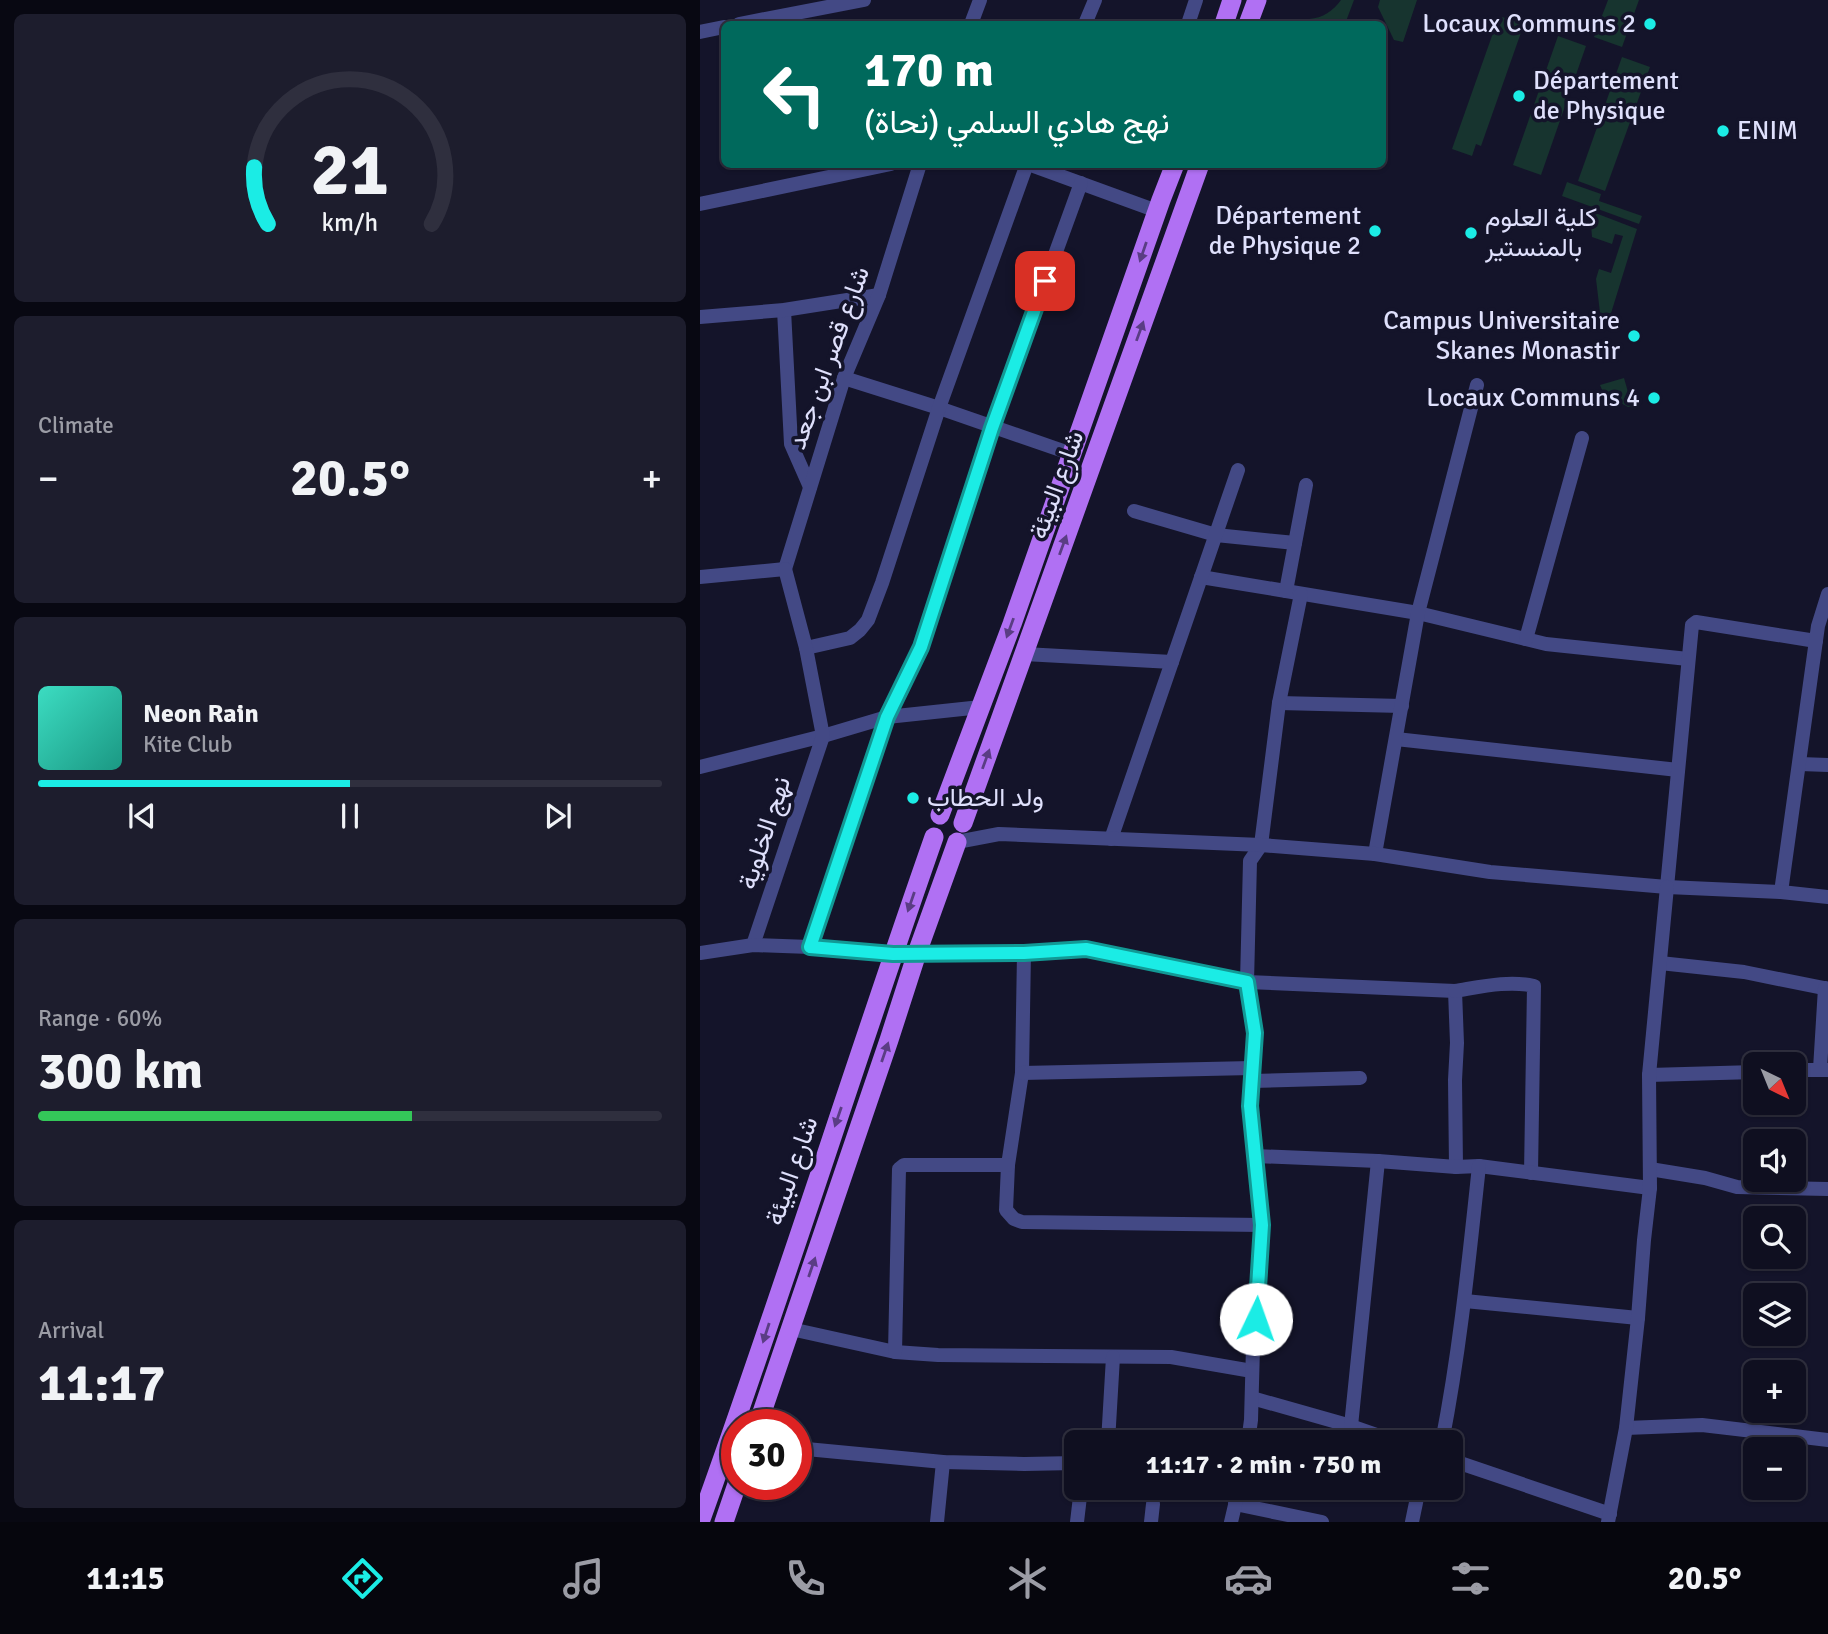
<!DOCTYPE html>
<html lang="en">
<head>
<meta charset="utf-8">
<style>
	body { margin:0; font-family:Signika,Vazirmatn,sans-serif; background:#1d1d2d; color:#f1f3f6; height:100vh; display:flex; flex-direction:column; font-size:26px; white-space:nowrap }
	* { box-sizing:border-box; margin:0 }
	p { font-size:23px; color:#9b9ca5 }
	.icon { flex:none; width:38px; height:38px; fill:none; stroke:currentColor; stroke-width:2; stroke-linecap:round; stroke-linejoin:round }
	.map { position:relative; flex:1; overflow:hidden }
	.drawer { display:flex; flex-direction:column; gap:14px; padding:14px; background:#080812; width:700px }
	.drawer>* { flex:none }
	.guide { position:absolute; left:21px; top:21px; width:665px; height:147px; border-radius:10px; box-shadow:0 2px 5px #0004,0 0 0 2px #2f2f3e; background:#00695c; color:#fff; overflow:hidden }
	.needle { width:46px; rotate:137deg }
	.buttons { position:absolute; left:1043px; top:1052px; display:grid; gap:14px }
	.buttons a { display:grid; place-items:center; width:63px; height:63px; border-radius:10px; background:#0f0f20; box-shadow:0 2px 5px #0004,0 0 0 2px #2f2f3e; font-size:35px }
	.speed { position:absolute; left:21px; top:1409px; display:flex; gap:14px; font-size:35px; font-weight:700; text-align:center }
	.speed>* { display:grid; place-content:center; width:91px; height:91px; border-radius:50%; background:#0f0f20; box-shadow:0 2px 5px #0004,0 0 0 2px #2f2f3e; line-height:1 }
	.speed .limit { border:10px solid #d22; background:#fff; color:#111 }
	.pin { position:absolute; display:grid; place-items:center; width:60px; height:60px; color:#fff; margin:-30px; border-radius:14px; box-shadow:0 4px 10px #0006 }
	.me { position:absolute; width:77px; margin:-38px; rotate:3deg; stroke-linejoin:round; filter:drop-shadow(0 0 5px #0008) }
	.turn { display:flex; align-items:center; gap:24px; height:147px; padding:0 28px; font-size:32px }
	.turn .icon { width:91px; height:91px; stroke-width:2.5 }
	.turn b { display:block; font-size:49px; line-height:60px }
	.big { font-size:52px; font-weight:700; line-height:1.1 }
	.drawer .widget { flex:1; display:flex; flex-direction:column; justify-content:center; gap:10px; min-width:0; padding:0 24px; border-radius:10px; background:#1d1d2d }
	.drawer .dial { align-items:center; gap:0 }
	.dial svg { height:182px; overflow:visible; fill:none; stroke:#2f2f3e; stroke-width:7; stroke-linecap:round; text-anchor:middle }
	.dial text { fill:#f1f3f6; stroke:none }
	.song { display:flex; align-items:center; gap:21px }
	.cover { width:84px; height:84px; border-radius:10px; background:linear-gradient(135deg,hsl(170 70% 55%),hsl(170 70% 35%)) }
	.played { height:7px; border-radius:4px; background:linear-gradient(90deg,#1bece5 50%,#2f2f3e 50%) }
	.keys { display:flex; justify-content:space-around; direction:ltr }
	.heat { display:flex; justify-content:space-between; align-items:center; font-size:38px; direction:ltr }
	.charge { height:10px; border-radius:5px; background:linear-gradient(90deg,#34c759 60%,#2f2f3e 0) }
	.trip { position:absolute; left:364px; top:1430px; width:399px; height:70px; border-radius:10px; background:#0f0f20; box-shadow:0 2px 5px #0004,0 0 0 2px #2f2f3e; font-weight:700; line-height:70px; text-align:center }
	.tabs { display:flex; height:112px; justify-content:space-around; align-items:center; background:#06060d; color:#9b9ca5 }
	.tabs .icon { width:49px; height:49px }
	.tabs .current { color:#1bece5 }
	.tabs b { font-size:32px; color:#f1f3f6 }
	main { display:flex; flex:1; min-height:0 }
	.map>svg:first-child { display:block }
	.green { fill:#17342f }
	.lines { fill:none; stroke-linecap:round; stroke-linejoin:round }
	.minor { stroke:#434985; stroke-width:14 }
	.tertiary { stroke:#434985; stroke-width:14 }
	.primary { stroke:#b070f3; stroke-width:19 }
	.oneway { fill:#5a3d84 }
	.route-casing { stroke:#129995; stroke-width:18 }
	.route { stroke:#1bece5; stroke-width:12 }
	.poi-dot { fill:#1bece5; stroke:#14142a; stroke-width:2.5 }
	.labels { text-anchor:middle; dominant-baseline:central; stroke-width:7; stroke-linejoin:round; paint-order:stroke }
	.poi-label { font-size:26px; fill:#dfe0fc; stroke:#14142a; text-anchor:end }
	.street-label { font-size:26px; fill:#dfe0fc; stroke:#14142a }
</style>
</head>
<body>
<main>
<section class="drawer">
<div class="widget dial"><svg viewBox="0 0 100 80">
<path d="M14 69A42 42 0 1 1 86 69"/>
<path d="M14 69A42 42 0 0 1 8 44" stroke="#1bece5"/>
<text x="50" y="56" font-size="32" font-weight="700">21</text>
<text x="50" y="72" font-size="11">km/h</text>
</svg></div>
<div class="widget"><p>Climate</p>
<div class="heat"><a>−</a><b class="big">20.5°</b><a>+</a></div>
</div>
<div class="widget">
<div class="song"><i class="cover"></i><div><b>Neon Rain</b><p>Kite Club</p></div></div>
<div class="played"></div>
<div class="keys"><svg class="icon" aria-label="previous" viewBox="0 0 24 24"><path d="M18 5L8 12l10 7zM5 5v14"/></svg><svg class="icon" aria-label="pause" viewBox="0 0 24 24"><path d="M8 5v14M16 5v14"/></svg><svg class="icon" aria-label="next" viewBox="0 0 24 24"><path d="M6 5l10 7-10 7zM19 5v14"/></svg></div>
</div>
<div class="widget"><p>Range · 60%</p><b class="big">300 km</b><div class="charge"></div></div>
<div class="widget"><p>Arrival</p><b class="big">11:17</b></div>
</section>
<div class="map">
<svg width="1128" height="1522" viewBox="0 0 1128 1522">
	<rect width="100%" height="100%" fill="#14142a"/>
	<g class="green">
		<path d="M641,0H654L645,24H610L609,19C623,18 633,11 641,0Z"/>
		<path d="M680,0H717L703,42L694,40L678,7Z"/>
		<path d="M908,0H939L922,47L894,37Z"/>
		<path d="M799,16L824,24L781,146L776,144L772,156L752,149Z"/>
		<path d="M858,36L886,46L841,175L813,165Z"/>
		<path d="M922,57L950,67L905,191L878,181Z"/>
		<path d="M867,182L901,194L899,201L942,216L939,224L862,196Z"/>
		<path d="M890,211L937,229L908,323L901,321L896,279L899,269L911,273L923,236L915,234L912,244L892,237Z"/>
		<path d="M924,378L932,406L928,407L906,395L903,392L900,385Z"/>
	</g>
	<g class="lines">
		<g class="minor">
			<path d="M39,24L164,0"/>
			<path d="M271,24L280,0"/>
			<path d="M385,24L395,0"/>
			<path d="M488,24L496,0"/>
			<path d="M0,32L24,27"/>
			<path d="M328,164L457,211"/>
			<path d="M0,204L191,164"/>
			<path d="M84,310L91,444L110,487"/>
			<path d="M0,317L84,310L179,295"/>
			<path d="M144,378L239,408L372,454"/>
			<path d="M434,511L516,535L595,543"/>
			<path d="M85,569L144,378L179,295L220,164"/>
			<path d="M0,577L85,569"/>
			<path d="M501,577L718,613L846,644L988,659"/>
			<path d="M586,591L606,485"/>
			<path d="M826,639L882,438"/>
			<path d="M106,648L150,638L160,630L168,620L182,583L239,408L327,164"/>
			<path d="M324,654L472,662"/>
			<path d="M579,703L702,706"/>
			<path d="M696,739L978,770"/>
			<path d="M1100,764L1128,765"/>
			<path d="M0,767L123,736L187,717L281,707"/>
			<path d="M411,839L538,470"/>
			<path d="M675,854L718,613L777,385"/>
			<path d="M967,887L992,625L996,622L1116,641"/>
			<path d="M1081,892L1118,626L1128,594"/>
			<path d="M53,945L123,736L106,648L85,569"/>
			<path d="M110,947L187,717L221,647L292,428L381,183"/>
			<path d="M0,953L53,945L110,947L193,955L324,953L386,949L547,982L755,991L757,1043L755,1080L756,1167"/>
			<path d="M324,953L322,1073L308,1165L306,1210L314,1219L322,1222L562,1225"/>
			<path d="M960,963L1044,972L1128,989"/>
			<path d="M755,991C780,987 809,980 834,986L831,1173"/>
			<path d="M1120,1069L1125,988"/>
			<path d="M1094,1070H1127"/>
			<path d="M322,1073L552,1068"/>
			<path d="M949,1075L1055,1072"/>
			<path d="M552,1081L660,1078"/>
			<path d="M555,1156L678,1161L756,1167L779,1166L950,1188"/>
			<path d="M950,1169L1005,1178L1037,1187L1128,1189"/>
			<path d="M765,1301L938,1318"/>
			<path d="M91,1329L195,1352L238,1355L471,1357L552,1371"/>
			<path d="M195,1352L199,1169L204,1165H308"/>
			<path d="M552,1398L651,1426L697,1442"/>
			<path d="M651,1426L678,1161"/>
			<path d="M926,1428L1002,1425L1128,1440"/>
			<path d="M409,1435L482,1436L548,1439"/>
			<path d="M408,1442L413,1357"/>
			<path d="M548,1442L551,1420L553,1347L562,1225L550,1106L555,1033L547,982L550,861L561,845L579,703L601,594"/>
			<path d="M742,1442C760,1350 769,1259 779,1166"/>
			<path d="M96,1448L243,1462L324,1464L376,1463"/>
			<path d="M751,1460L910,1514"/>
			<path d="M535,1504L622,1522"/>
			<path d="M237,1522L243,1462"/>
			<path d="M377,1522L381,1488"/>
			<path d="M451,1522L453,1504"/>
			<path d="M531,1522L539,1488"/>
			<path d="M712,1522L719,1488"/>
		</g>
		<g class="tertiary">
			<path d="M257,842L299,834L561,845L675,854L790,872L967,887L1081,892L1128,897"/>
			<path d="M908,1522L926,1428L938,1318L944,1240L950,1188L949,1075L967,887"/>
		</g>
		<g class="primary">
			<path d="M524,24L532,0"/>
			<path d="M548,24L557,0"/>
			<path d="M240,815L312,624L461,200L475,164"/>
			<path d="M263,823L500,164"/>
			<path d="M58,1424L189,1040L217,953L257,842"/>
			<path d="M0,1522C82,1295 154,1065 234,837"/>
			<path d="M24,1522L37,1484"/>
		</g>
	</g>
	<defs><path id="oneway-solid" d="M-6-.8H1V-3.2L6.5 0L1 3.2V.8H-6Z" transform="scale(1.75)"/></defs>
	<g class="oneway">
		<use href="#oneway-solid" transform="translate(443 252) rotate(109)"/>
		<use href="#oneway-solid" transform="translate(440 331) rotate(-70)"/>
		<use href="#oneway-solid" transform="translate(363 545) rotate(-70)"/>
		<use href="#oneway-solid" transform="translate(310 628) rotate(110)"/>
		<use href="#oneway-solid" transform="translate(286 759) rotate(-70)"/>
		<use href="#oneway-solid" transform="translate(211 902) rotate(109)"/>
		<use href="#oneway-solid" transform="translate(185 1052) rotate(-71)"/>
		<use href="#oneway-solid" transform="translate(138 1117) rotate(109)"/>
		<use href="#oneway-solid" transform="translate(112 1267) rotate(-71)"/>
		<use href="#oneway-solid" transform="translate(66 1333) rotate(108)"/>
	</g>
	<g class="lines">
		<defs>
			<path id="route" d="M345,281L292,428L221,647L187,717L110,947L193,954L324,953L386,949L547,982L555,1033L550,1106L562,1225L556,1319"/>
		</defs>
		<use href="#route" class="route-casing"/>
		<use href="#route" class="route"/>
	</g>
	<g class="poi-dot">
		<circle cx="950" cy="24" r="7"/>
		<circle cx="819" cy="96" r="7"/>
		<circle cx="1023" cy="131" r="7"/>
		<circle cx="675" cy="231" r="7"/>
		<circle cx="771" cy="233" r="7"/>
		<circle cx="934" cy="336" r="7"/>
		<circle cx="954" cy="398" r="7"/>
		<circle cx="213" cy="798" r="7"/>
	</g>
	<g class="labels">
		<g class="poi-label">
			<text x="936" y="24">Locaux Communs 2</text>
			<text x="833" y="81" text-anchor="start">Département<tspan x="833" dy="30">de Physique</tspan></text>
			<text x="1037" y="131" text-anchor="start">ENIM</text>
			<text x="661" y="216">Département<tspan x="661" dy="30">de Physique 2</tspan></text>
			<text x="785" y="218" text-anchor="start">كلية العلوم<tspan x="785" dy="30">بالمنستير</tspan></text>
			<text x="920" y="321">Campus Universitaire<tspan x="920" dy="30">Skanes Monastir</tspan></text>
			<text x="940" y="398">Locaux Communs 4</text>
			<text x="227" y="798" text-anchor="start">ولد الحطاب</text>
		</g>
		<g class="street-label">
			<text transform="translate(129 358) rotate(-70)">شارع قصر ابن جعد</text>
			<text transform="translate(357 485) rotate(-70)">شارع البيئة</text>
			<text transform="translate(65 833) rotate(-72)">نهج الخلوية</text>
			<text transform="translate(92 1171) rotate(-71)">شارع البيئة</text>
		</g>
	</g>
</svg>
<div class="buttons">
<a><svg class="needle" viewBox="-14 -14 28 28"><path d="M0-13l5 13h-10z" fill="#e53935"/><path d="M0 13l5-13h-10z" fill="#9b9ca5"/></svg></a>
<a><svg class="icon" aria-label="sound" viewBox="0 0 24 24"><path d="M4 9h4l5-4v14l-5-4H4zM17 9q2 3 0 6"/></svg></a>
<a><svg class="icon" aria-label="search" viewBox="0 0 24 24"><circle cx="10" cy="10" r="6"/><path d="M15 15l6 6"/></svg></a>
<a><svg class="icon" aria-label="layers" viewBox="0 0 24 24"><path d="M12 4l9 5-9 5-9-5zM3 14l9 5 9-5"/></svg></a>
<a>+</a>
<a>−</a>
</div>
<div class="speed"><div class="limit">30</div></div>
<div class="pin" style="left:345px;top:281px;background:#d93025"><svg class="icon" aria-label="arrive" viewBox="0 0 24 24"><path d="M6 21V4h12l-3 4 3 4H6"/></svg></div>
<svg class="me" style="left:556px;top:1319px" viewBox="-20 -20 40 40"><circle r="19" fill="#fff"/><path d="M0-13L10 11 0 6-10 11z" fill="#1bece5"/></svg>
<div class="trip">11:17 · 2 min · 750 m</div>
<div class="guide">
<div class="turn"><svg class="icon" aria-label="left" viewBox="0 0 24 24"><path d="M17 20v-9H6M10 6l-5 5 5 5"/></svg><div><b>170 m</b>نهج هادي السلمي (نحاة)</div></div>
</div>
</div>
</main>
<nav class="tabs">
<b>11:15</b>
<svg class="icon current" aria-label="directions" viewBox="0 0 24 24"><path d="M12 3l9 9-9 9-9-9zM9 14v-3h6M13 9l2 2-2 2"/></svg>
<svg class="icon" aria-label="music" viewBox="0 0 24 24"><path d="M9 18V5l10-2v13"/><circle cx="6" cy="18" r="3"/><circle cx="16" cy="16" r="3"/></svg>
<svg class="icon" aria-label="phone" viewBox="0 0 24 24"><path d="M5 4h4l2 5-3 2q2 4 5 5l2-3 5 2v4C11 20 4 13 5 4z"/></svg>
<svg class="icon" aria-label="climate" viewBox="0 0 24 24"><path d="M12 3v18M4 7l16 10M4 17L20 7"/></svg>
<svg class="icon" aria-label="car" viewBox="0 0 24 24"><path d="M5 17H2v-5l4-1 3-4h7l3 4 3 1v5h-3M9 17h6M6 11h13"/><circle cx="7" cy="17" r="2"/><circle cx="17" cy="17" r="2"/></svg>
<svg class="icon" aria-label="filters" viewBox="0 0 24 24"><path d="M4 7h16M4 17h16"/><circle cx="9" cy="7" r="2"/><circle cx="15" cy="17" r="2"/></svg>
<b>20.5°</b>
</nav>
</body>
</html>
